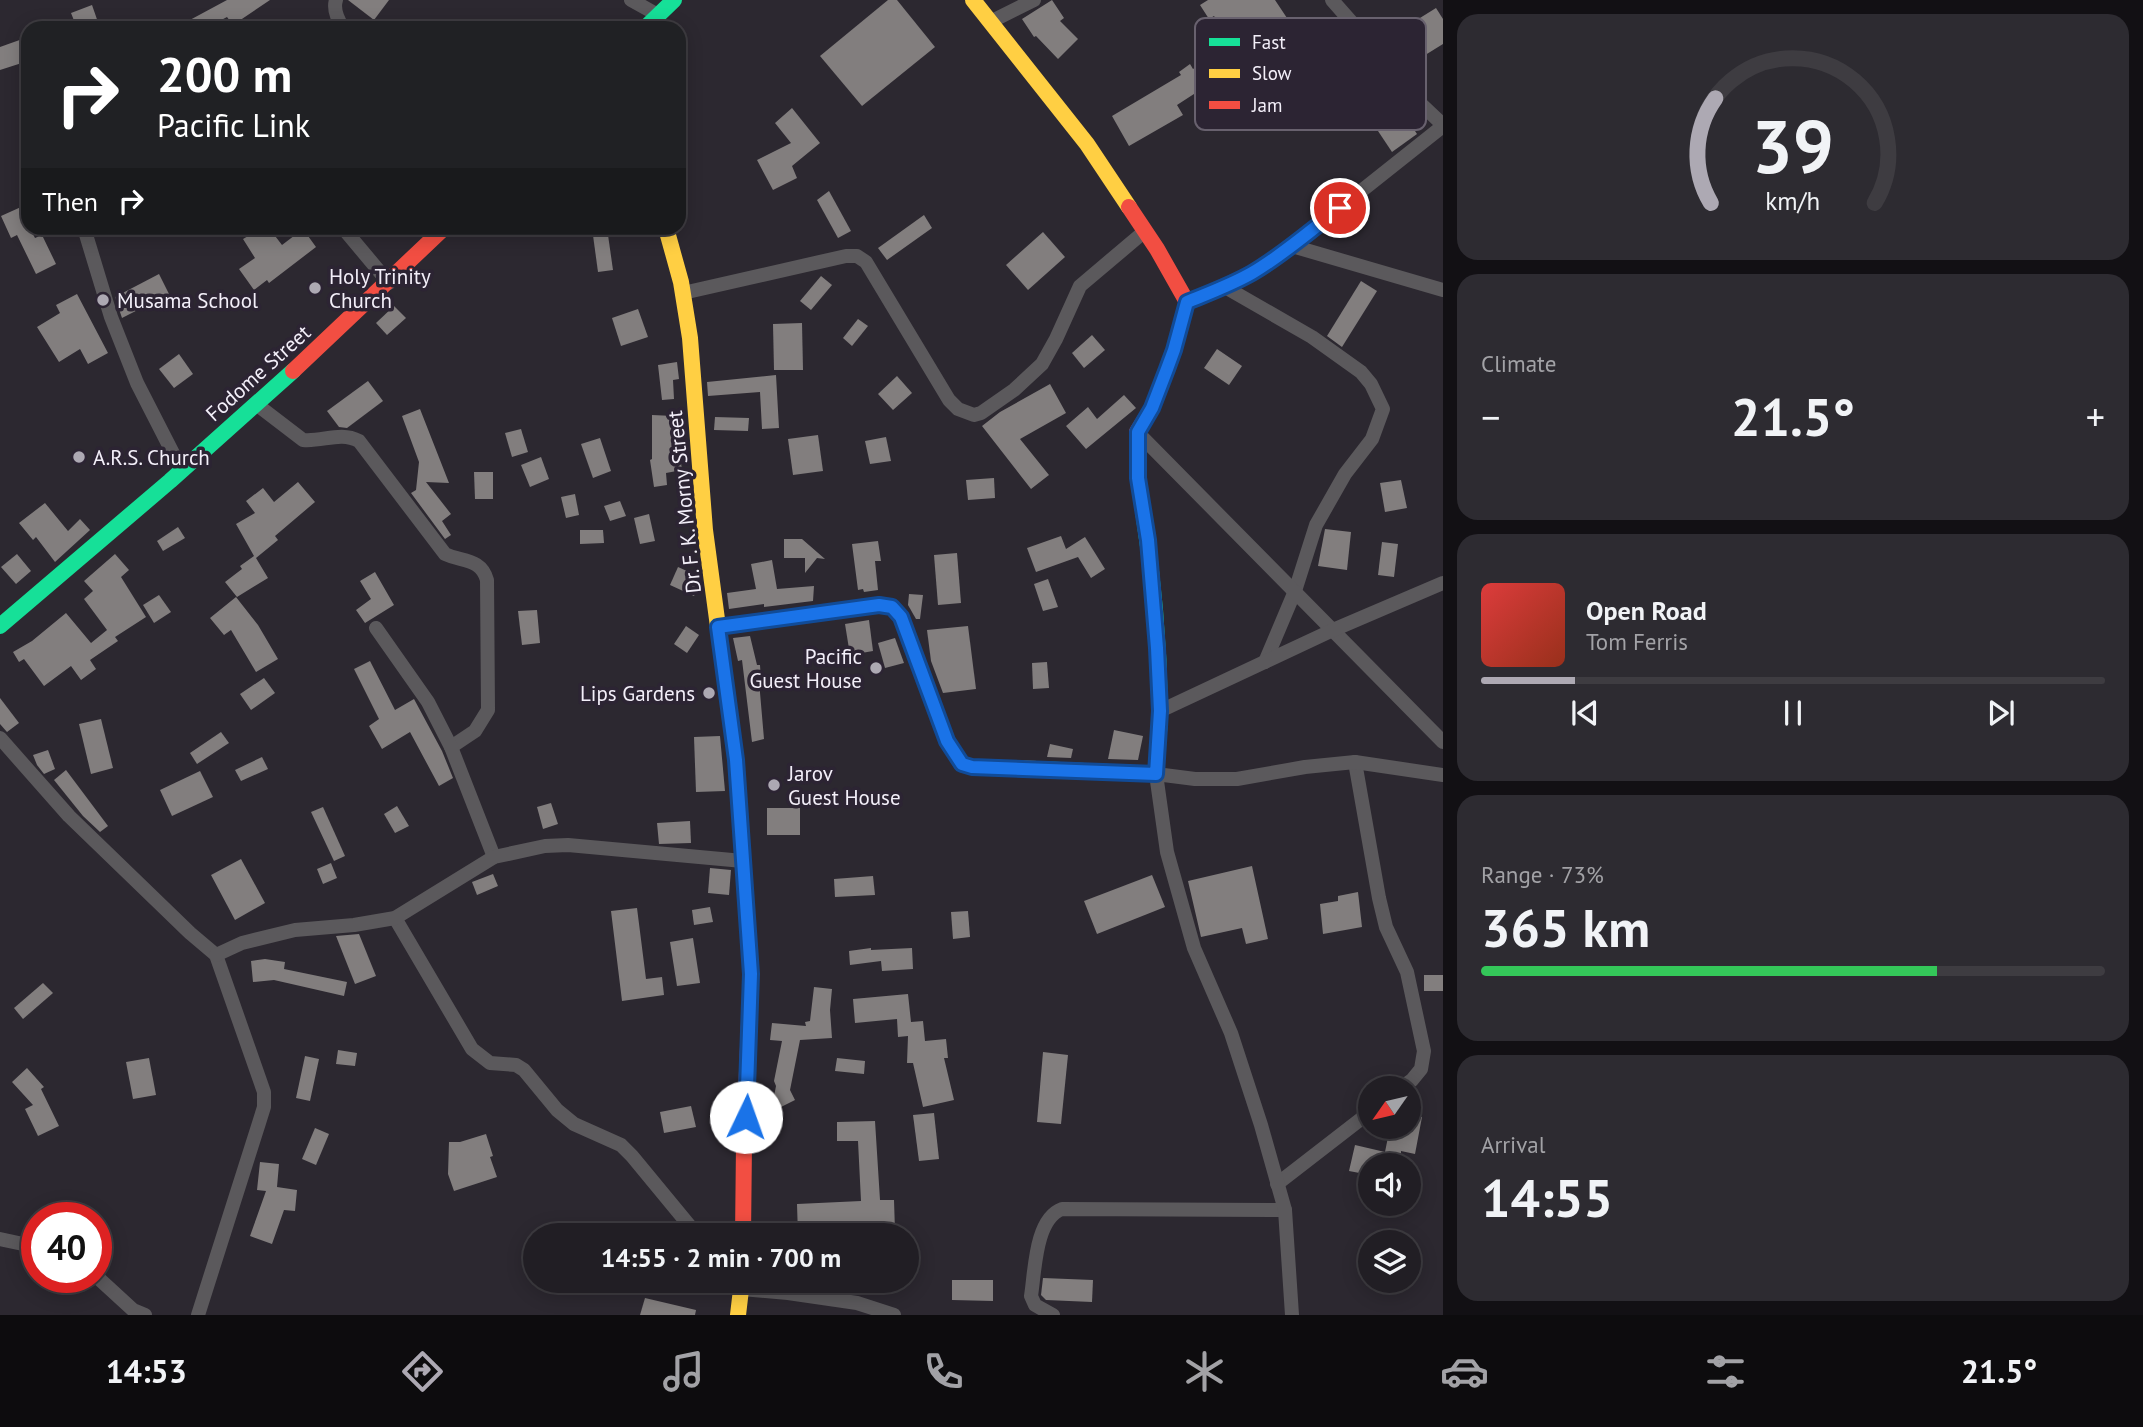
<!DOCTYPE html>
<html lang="en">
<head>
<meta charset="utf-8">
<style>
	body { margin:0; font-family:"PT Sans",sans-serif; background:#2d2b31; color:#f1f3f6; height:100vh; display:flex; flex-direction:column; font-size:26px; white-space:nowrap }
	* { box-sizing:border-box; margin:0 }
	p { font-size:23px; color:#a2a2a6 }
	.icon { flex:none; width:38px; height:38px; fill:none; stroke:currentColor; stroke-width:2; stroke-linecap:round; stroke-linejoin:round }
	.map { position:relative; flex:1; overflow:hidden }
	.side { display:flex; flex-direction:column; gap:14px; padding:14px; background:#121014; width:700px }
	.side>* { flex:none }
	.hud { position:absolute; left:21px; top:21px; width:665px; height:214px; border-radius:21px; box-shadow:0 4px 18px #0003,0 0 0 2px #3e3c41; background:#202124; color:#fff; overflow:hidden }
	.needle { width:46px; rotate:236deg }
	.buttons { position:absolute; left:1358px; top:1076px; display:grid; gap:14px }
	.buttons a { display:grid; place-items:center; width:63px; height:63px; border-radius:50%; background:#211e24; box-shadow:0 4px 18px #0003,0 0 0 2px #3e3c41; font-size:35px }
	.speed { position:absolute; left:21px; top:1202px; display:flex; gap:14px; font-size:35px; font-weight:700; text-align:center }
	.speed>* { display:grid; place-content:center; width:91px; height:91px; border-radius:50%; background:#211e24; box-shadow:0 4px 18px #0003,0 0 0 2px #3e3c41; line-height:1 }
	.speed .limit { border:10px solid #d22; background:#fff; color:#111 }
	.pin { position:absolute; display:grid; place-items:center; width:60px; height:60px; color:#fff; margin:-30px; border:4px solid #fff; border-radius:50%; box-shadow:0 2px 7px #0007 }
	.me { position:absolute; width:77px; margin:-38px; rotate:3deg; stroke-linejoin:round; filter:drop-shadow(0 0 5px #0008) }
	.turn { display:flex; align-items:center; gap:24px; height:147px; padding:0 21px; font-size:32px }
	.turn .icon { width:91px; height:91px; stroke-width:2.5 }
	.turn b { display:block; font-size:49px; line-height:60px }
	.then { display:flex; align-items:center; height:66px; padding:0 21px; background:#0003; gap:14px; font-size:26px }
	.big { font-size:52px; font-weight:700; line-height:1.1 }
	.side .widget { flex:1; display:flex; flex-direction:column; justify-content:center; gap:10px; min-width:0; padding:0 24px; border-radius:21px; background:#2d2b31 }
	.side .dial { align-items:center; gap:0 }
	.dial svg { height:182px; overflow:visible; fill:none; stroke:#3e3c41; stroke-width:7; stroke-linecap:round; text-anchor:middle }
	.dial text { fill:#f1f3f6; stroke:none }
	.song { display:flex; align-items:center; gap:21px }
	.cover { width:84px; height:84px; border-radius:10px; background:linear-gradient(135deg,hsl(0 70% 55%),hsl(10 70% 35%)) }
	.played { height:7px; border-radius:4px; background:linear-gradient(90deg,#ada9b3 15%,#3e3c41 15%) }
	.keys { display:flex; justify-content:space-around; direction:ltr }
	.heat { display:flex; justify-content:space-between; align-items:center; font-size:38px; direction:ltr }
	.charge { height:10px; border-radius:5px; background:linear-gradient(90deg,#34c759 73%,#3e3c41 0) }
	.trip { position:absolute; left:523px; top:1223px; width:396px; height:70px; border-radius:35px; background:#211e24; box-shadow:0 4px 18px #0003,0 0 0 2px #3e3c41; font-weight:700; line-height:70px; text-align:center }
	.menu { display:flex; height:112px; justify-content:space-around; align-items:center; background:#0d0c0e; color:#a2a2a6 }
	.menu .icon { width:49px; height:49px }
	.menu .active { color:#ada9b3 }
	.menu b { font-size:32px; color:#f1f3f6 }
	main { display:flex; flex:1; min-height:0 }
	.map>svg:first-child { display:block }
	.building { fill:#827e7e }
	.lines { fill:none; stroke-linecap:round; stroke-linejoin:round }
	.street { stroke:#5b595c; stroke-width:14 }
	.fast { stroke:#16e098; stroke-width:16 }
	.slow { stroke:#ffcf43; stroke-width:16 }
	.jam { stroke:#f24e42; stroke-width:16 }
	.route-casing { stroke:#114b97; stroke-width:18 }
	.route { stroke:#1a73e8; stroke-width:12 }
	.poi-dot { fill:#ada9b3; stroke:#2c2433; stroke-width:2.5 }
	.labels { text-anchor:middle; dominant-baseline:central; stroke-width:7; stroke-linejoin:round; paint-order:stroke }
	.poi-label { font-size:21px; fill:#f3eff9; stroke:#2c2433; text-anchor:start }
	.street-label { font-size:21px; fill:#f3eff9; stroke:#2c2433 }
	.key { fill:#2c2433; stroke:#68616e; stroke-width:2 }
	.key-label { font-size:19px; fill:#f3eff9 }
</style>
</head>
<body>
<main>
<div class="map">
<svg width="1443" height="1315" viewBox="0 0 1443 1315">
	<rect width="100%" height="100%" fill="#2c2830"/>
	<g class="building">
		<path d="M227,0H270L233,25L227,17L206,28H175Z"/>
		<path d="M348,0H389L374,20Z"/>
		<path d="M888,0H897L935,47L862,106L820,56Z"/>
		<path d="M1052,0L1064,18L1060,21L1078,39L1058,59L1036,36L1034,37L1022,19Z"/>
		<path d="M1208,0H1275L1289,21L1284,24L1290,34L1286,37L1298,58L1338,51L1342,71L1348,83L1298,110L1300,113L1275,129L1265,114L1262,116L1231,70L1177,105L1183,115L1129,146L1112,116L1181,75L1179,72L1190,64L1193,69L1232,44L1214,16L1209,19L1200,5Z"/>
		<path d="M92,5L100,28H77L71,13Z"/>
		<path d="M1436,8L1443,19V44L1409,65L1391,36Z"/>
		<path d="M28,37V61L0,70V47Z"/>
		<path d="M1392,96L1417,134L1392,152L1366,113Z"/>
		<path d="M792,108L820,143L792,166L797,178L773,190L757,160L791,143L775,123Z"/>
		<path d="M829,191L851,231L838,238L817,200Z"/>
		<path d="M21,207L28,222V228H30L35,238L42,235L56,264L36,274L17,235L11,238L1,216Z"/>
		<path d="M924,215L932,228L887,260L878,248Z"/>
		<path d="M262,228H269L282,245L303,229L316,247L269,283L267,280L254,290L239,269L255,258L243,239Z"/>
		<path d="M592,228H607L613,270L598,272Z"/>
		<path d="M1043,232L1065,257L1028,290L1006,265Z"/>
		<path d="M159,274L169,294L122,318L115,297Z"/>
		<path d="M821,276L832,285L811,310L800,301Z"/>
		<path d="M1361,281L1377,291L1342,347L1327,336Z"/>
		<path d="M77,294L108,353L88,364L80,349L59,362L37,327L60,313L56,305Z"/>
		<path d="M394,306L406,318L387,335L376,323Z"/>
		<path d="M638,309L648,337L621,346L612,318Z"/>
		<path d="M858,319L868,326L852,346L843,338Z"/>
		<path d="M802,323L803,370H774L773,324Z"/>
		<path d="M1092,335L1105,350L1084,368L1072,353Z"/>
		<path d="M1217,349L1242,366L1229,385L1204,368Z"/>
		<path d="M179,354L193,374L174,388L159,369Z"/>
		<path d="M677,362L679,379L673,380L674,399L662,400L658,365Z"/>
		<path d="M776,375L779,428L762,429L760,392L708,396L707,382Z"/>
		<path d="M897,376L912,393L893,410L878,394Z"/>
		<path d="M368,381L383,401L347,428L339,427L327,411Z"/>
		<path d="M1050,384L1066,413L1020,439L1049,475L1031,489L982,426L1000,412Z"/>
		<path d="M1124,395L1136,408L1086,449L1066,426L1088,407L1097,419Z"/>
		<path d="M420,409L449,483L426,482L451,514L442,521L451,535L445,539L411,493L416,490L419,462L402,416Z"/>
		<path d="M652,415L674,416L675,424H679L680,456L682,470L666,473L667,485L654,487L650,460L652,459Z"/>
		<path d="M715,417L749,418L748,431L714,430Z"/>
		<path d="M521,429L528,452L512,457L505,433Z"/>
		<path d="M818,435L823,471L793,475L788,439Z"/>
		<path d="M886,437L891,461L870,464L865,441Z"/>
		<path d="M600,438L611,471L593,478L581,444Z"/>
		<path d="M541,457L549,479L530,487L521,465Z"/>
		<path d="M474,472H493V499H475Z"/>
		<path d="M994,478L995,498L968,500L966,480Z"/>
		<path d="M1401,480L1407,508L1385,512L1380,483Z"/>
		<path d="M298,482L315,502L275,536L278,540L256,558L268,578L237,597L225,582L242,569L240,566L254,556L236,524L255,513L246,501L263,488L274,502Z"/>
		<path d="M575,494L579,515L566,518L561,497Z"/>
		<path d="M620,501L626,516L610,521L604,506Z"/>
		<path d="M45,503L68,531L80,519L90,530L55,562L36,537L33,540L19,523Z"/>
		<path d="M649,514L655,541L640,544L634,518Z"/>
		<path d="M178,527L185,538L163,551L157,541Z"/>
		<path d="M1325,529L1351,532L1347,570L1318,566Z"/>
		<path d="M580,530H603L604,543L580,544Z"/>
		<path d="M1061,536L1066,549L1085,537L1105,569L1091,578L1078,557L1036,572L1027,548Z"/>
		<path d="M784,539H802L825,559L817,558L805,573V558H784Z"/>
		<path d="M878,541L881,561H875L878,590L864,592L863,589L858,590L852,544Z"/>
		<path d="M1382,542L1398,544L1394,577L1378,575Z"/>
		<path d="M957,553L961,603L938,605L934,555Z"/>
		<path d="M17,554L31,571L16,584L1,567Z"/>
		<path d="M115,554L129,570L121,577L146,617L115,637L118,641L90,660L96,669L81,680L71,666L44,686L24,659L19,662L13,652L32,641L66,613L91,643L107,630L84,599L93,591L84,581Z"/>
		<path d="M772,560L777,589L814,586L813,601L764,607V604L729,609L727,593L756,589L751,564Z"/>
		<path d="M678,567L698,576L699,584L694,596L670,585Z"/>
		<path d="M375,572L394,605L365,623L356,610L371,599L360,581Z"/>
		<path d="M1048,579L1058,607L1043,611L1034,584Z"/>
		<path d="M909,594L923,595L920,619H916L908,605Z"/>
		<path d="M159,595L171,612L154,623L143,605Z"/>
		<path d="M236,597L258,625L278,659L256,672L231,630L224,635L210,618Z"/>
		<path d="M537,610L540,643L522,645L518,611Z"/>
		<path d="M869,620L873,651L850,655L845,624Z"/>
		<path d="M686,626L699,635L687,653L674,644Z"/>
		<path d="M968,626L976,689L943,693L931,661L927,630Z"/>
		<path d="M750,636L757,665H760L761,681H759L764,739L752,742L742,660L738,661L733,638Z"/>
		<path d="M895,638L904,663L885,668L878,643Z"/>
		<path d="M370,661L395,710L414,699L442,751L453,778L439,786L410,732L382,749L369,726L379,719L354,669Z"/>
		<path d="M1047,662L1049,688L1033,689L1032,663Z"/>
		<path d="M264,678L275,693L251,710L240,694Z"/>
		<path d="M0,698L19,723L7,732L0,724Z"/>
		<path d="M101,719L113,768L91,774L79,724Z"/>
		<path d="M1114,730L1143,736L1138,760L1108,759Z"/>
		<path d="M221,732L229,743L197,764L190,753Z"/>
		<path d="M720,736L725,791L696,792L694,737Z"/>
		<path d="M1050,744L1073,749L1071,758L1047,757Z"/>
		<path d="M48,750L55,769L44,774L37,765L33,755Z"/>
		<path d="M262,757L268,769L241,781L235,770Z"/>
		<path d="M66,770L108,826L100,832L83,816L54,780Z"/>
		<path d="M200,771L213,797L172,816L160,790Z"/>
		<path d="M551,803L558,824L543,829L537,807Z"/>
		<path d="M397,806L409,826L395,833L384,814Z"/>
		<path d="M323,807L345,856L334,861L311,812Z"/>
		<rect x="767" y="808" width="33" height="27"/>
		<path d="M690,821L691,843L659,844L657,823Z"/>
		<path d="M241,859L265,903L235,920L211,875Z"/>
		<path d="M331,863L337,878L323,884L317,869Z"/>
		<path d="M1252,866L1268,939L1246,944L1242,928L1201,937L1188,881Z"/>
		<path d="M710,868L731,870L729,895L708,893Z"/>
		<path d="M493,874L498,886L477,895L472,882Z"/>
		<path d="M1152,875L1165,907L1097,934L1084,901Z"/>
		<path d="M873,876L875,895L835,897L834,879Z"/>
		<path d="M1358,892L1362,927L1323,934L1320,904L1338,901V896Z"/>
		<path d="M710,907L713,922L694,925L692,910Z"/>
		<path d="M637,908L646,979L662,977L664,995L622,1001L611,911Z"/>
		<path d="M968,911L970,937L953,939L951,912Z"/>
		<path d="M359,934L376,976L355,984L336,936Z"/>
		<path d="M693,938L700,983L677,986L670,942Z"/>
		<path d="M871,948V950L912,948L913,969L882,971L881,961L850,965L849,951Z"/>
		<path d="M265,959L285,962L284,969L347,982L344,996L274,980L253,982L251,961Z"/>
		<rect x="1424" y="975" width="19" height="16"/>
		<path d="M43,983L53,993L23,1019L14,1008Z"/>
		<path d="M814,987L832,989L830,1010L832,1038L800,1040L790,1090L795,1100L771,1112L776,1086L774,1081L782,1041L770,1040L772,1023L806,1026L805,1022L810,1021Z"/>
		<path d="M908,994L911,1022L923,1021L925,1041L946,1039L948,1058H944L954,1100L923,1107L913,1063H907L908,1036L898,1037L897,1019L855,1023L853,999Z"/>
		<path d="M338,1050L357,1053L355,1066L336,1064Z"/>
		<path d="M1043,1052L1068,1055L1061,1124L1037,1122Z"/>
		<path d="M305,1056L319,1059L310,1101L296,1098Z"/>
		<path d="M149,1058L156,1095L133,1099L126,1062Z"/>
		<path d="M837,1058L865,1061L864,1074L835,1071Z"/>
		<path d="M27,1068L44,1087L41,1089L59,1126L38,1136L25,1109L33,1105L12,1082Z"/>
		<path d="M691,1106L696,1127L664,1133L660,1112Z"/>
		<path d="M934,1113L939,1159L919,1161L913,1115Z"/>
		<path d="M1410,1114L1422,1117L1415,1154L1401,1151V1153H1398L1395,1166H1370V1175L1349,1171L1355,1145L1385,1152L1390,1127H1409Z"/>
		<path d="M875,1121L880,1200H894L895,1231L833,1232V1236H798L797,1204L861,1201L858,1141H837V1122Z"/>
		<path d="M315,1128L329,1134L316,1165L302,1159Z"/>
		<path d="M486,1134L493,1156L490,1157L497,1177L454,1191L448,1174L449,1142H460Z"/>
		<path d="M260,1162L279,1164L277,1187L297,1190L295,1211L284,1210L272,1244L250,1236L266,1191L257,1190Z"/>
		<path d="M1043,1278L1093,1280L1092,1302L1046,1300L1041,1295Z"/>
		<path d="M952,1280H993V1301L952,1300Z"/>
		<path d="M645,1298L696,1310L695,1315H640Z"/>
	</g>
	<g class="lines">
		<g class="street">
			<path d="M336,0C333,9 338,20 343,28"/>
			<path d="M631,0L658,15"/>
			<path d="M1332,0L1369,42L1404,88L1443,125"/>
			<path d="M990,22L1034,0"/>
			<path d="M84,228L111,317L137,383L181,469"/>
			<path d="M343,228L389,283"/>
			<path d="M1292,246L1443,290"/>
			<path d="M1225,287L1312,337L1361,372L1371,384L1383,409L1372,439L1345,474L1316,525L1295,591L1265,662"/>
			<path d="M683,293L846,256H857L866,262L949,400L958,409L974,415L981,413L1014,390L1042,364L1056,339L1080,286L1145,231"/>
			<path d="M1187,302L1225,287L1254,272L1292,246L1443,126"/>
			<path d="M256,404L303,440C323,442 340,431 359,441L445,554C462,562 481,558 487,580L488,710L475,731L451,747"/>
			<path d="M1137,432L1443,742"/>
			<path d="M376,628L428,702L451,747L494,857"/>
			<path d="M1160,711L1333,630L1443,583"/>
			<path d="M0,738L69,816L190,933L216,955L264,1092V1107L259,1123L198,1315"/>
			<path d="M1355,762L1379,898L1386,927L1407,972L1424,1051L1421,1069L1412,1080L1401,1088"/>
			<path d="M395,918L472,1049L490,1063L516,1065L524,1070L557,1110L574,1124L621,1145L632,1156L698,1236"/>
			<path d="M216,955L242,943L295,930L354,925L395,918L494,857L545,846L568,845L743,861"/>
			<path d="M1277,1184L1370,1112"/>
			<path d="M0,1239L37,1247"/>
			<path d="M96,1276L133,1310L145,1315"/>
			<path d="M737,1282L742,1289L788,1293L857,1303L894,1315"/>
			<path d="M1053,1315L1035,1305L1031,1296C1035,1271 1035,1219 1062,1209L1285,1210"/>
			<path d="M1292,1315L1285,1210L1261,1125L1231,1033L1194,948L1167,852L1156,774L1195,779H1237L1305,767L1355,762L1443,775"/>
		</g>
		<g class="fast">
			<path d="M645,28L674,0"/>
			<path d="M0,626L170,481L293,371"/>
			<path d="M1037,769L1156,774C1157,752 1160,730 1160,709C1159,637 1152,563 1140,492"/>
		</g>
		<g class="slow">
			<path d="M973,0L1087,144L1129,207"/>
			<path d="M666,228L681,282L690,338L705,530L730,716"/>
			<path d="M718,627L879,605L892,607L901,617L947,741L962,764L972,767L1037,769"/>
			<path d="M738,1315L742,1281"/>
		</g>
		<g class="jam">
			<path d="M1129,207L1157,249L1187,302L1174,350L1152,408L1137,432L1138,478L1140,492"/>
			<path d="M293,371L444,228"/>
			<path d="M730,716L736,759L751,974L744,1144L743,1236"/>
		</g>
	</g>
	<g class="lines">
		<defs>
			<path id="route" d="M746,1117L751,974L736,760L718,627L879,605L892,607L901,617L947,741L962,764L972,767L1156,774L1160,711L1157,648L1148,540L1138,478V432L1152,408L1167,369L1174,350L1187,302C1209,293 1231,285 1252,273C1283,255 1311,230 1340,208"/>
		</defs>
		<use href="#route" class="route-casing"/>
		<use href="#route" class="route"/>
	</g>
	<g class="poi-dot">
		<circle cx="315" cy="288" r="7"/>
		<circle cx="103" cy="300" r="7"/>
		<circle cx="79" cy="457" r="7"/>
		<circle cx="876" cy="668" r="7"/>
		<circle cx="709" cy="693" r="7"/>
		<circle cx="774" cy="785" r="7"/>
	</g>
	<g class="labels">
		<g class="poi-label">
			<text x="329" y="276">Holy Trinity<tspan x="329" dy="24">Church</tspan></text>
			<text x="117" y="300">Musama School</text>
			<text x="93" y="457">A.R.S. Church</text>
			<text x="862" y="656" text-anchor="end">Pacific<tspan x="862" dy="24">Guest House</tspan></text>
			<text x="695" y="693" text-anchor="end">Lips Gardens</text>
			<text x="788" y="773">Jarov<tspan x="788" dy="24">Guest House</tspan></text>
		</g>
		<g class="street-label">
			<text transform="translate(258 373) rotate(-42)">Fodome Street</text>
			<text transform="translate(684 502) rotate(-96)">Dr. F. K. Morny Street</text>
		</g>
	</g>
	<rect x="1195" y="18" width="231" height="112" rx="10" class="key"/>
	<rect x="1209" y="38" width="31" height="8" fill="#16e098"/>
	<rect x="1209" y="69" width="31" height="9" fill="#ffcf43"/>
	<rect x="1209" y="101" width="31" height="8" fill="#f24e42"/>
	<g class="key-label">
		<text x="1252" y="49">Fast</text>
		<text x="1252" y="80">Slow</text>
		<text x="1252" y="112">Jam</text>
	</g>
</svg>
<div class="buttons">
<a><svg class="needle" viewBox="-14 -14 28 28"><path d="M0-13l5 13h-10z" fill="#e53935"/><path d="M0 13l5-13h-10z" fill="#a2a2a6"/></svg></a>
<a><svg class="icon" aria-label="sound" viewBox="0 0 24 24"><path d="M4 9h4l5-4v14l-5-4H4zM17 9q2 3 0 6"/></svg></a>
<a><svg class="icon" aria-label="layers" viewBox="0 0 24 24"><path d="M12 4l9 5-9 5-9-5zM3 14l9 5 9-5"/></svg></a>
</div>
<div class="speed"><div class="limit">40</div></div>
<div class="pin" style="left:1340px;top:208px;background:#d93025"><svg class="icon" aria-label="arrive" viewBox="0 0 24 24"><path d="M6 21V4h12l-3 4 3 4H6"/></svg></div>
<svg class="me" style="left:746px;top:1117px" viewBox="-20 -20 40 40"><circle r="19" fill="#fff"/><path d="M0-13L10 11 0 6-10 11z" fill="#1a73e8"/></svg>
<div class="trip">14:55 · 2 min · 700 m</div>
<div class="hud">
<div class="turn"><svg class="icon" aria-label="right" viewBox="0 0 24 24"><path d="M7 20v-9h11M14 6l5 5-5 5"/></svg><div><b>200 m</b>Pacific Link</div></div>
<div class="then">Then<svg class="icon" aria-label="right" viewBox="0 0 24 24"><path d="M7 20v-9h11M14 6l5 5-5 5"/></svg></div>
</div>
</div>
<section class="side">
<div class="widget dial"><svg viewBox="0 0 100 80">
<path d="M14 69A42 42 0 1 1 86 69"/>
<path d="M14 69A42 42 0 0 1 16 23" stroke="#ada9b3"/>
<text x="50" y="56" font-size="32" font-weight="700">39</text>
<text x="50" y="72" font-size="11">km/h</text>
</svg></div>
<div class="widget"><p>Climate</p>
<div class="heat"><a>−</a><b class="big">21.5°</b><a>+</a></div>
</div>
<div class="widget">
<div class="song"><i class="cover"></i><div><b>Open Road</b><p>Tom Ferris</p></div></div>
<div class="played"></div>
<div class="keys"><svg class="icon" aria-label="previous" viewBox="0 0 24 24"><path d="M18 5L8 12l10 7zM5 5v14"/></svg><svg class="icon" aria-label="pause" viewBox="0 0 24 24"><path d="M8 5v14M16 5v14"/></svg><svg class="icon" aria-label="next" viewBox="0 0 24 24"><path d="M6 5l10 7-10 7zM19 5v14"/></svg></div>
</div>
<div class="widget"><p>Range · 73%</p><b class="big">365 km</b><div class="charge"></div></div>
<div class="widget"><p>Arrival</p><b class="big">14:55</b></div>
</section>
</main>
<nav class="menu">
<b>14:53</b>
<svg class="icon active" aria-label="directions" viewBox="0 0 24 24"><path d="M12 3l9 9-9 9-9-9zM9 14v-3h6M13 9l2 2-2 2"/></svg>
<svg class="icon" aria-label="music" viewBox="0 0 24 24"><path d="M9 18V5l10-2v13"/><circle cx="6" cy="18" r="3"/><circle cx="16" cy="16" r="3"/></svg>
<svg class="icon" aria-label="phone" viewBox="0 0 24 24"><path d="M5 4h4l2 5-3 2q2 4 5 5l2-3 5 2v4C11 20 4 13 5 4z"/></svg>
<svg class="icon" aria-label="climate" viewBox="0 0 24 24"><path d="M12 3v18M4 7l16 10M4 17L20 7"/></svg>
<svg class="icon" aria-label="car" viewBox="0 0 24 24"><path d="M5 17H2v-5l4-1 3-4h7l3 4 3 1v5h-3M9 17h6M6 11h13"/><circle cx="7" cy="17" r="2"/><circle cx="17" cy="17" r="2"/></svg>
<svg class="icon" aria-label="filters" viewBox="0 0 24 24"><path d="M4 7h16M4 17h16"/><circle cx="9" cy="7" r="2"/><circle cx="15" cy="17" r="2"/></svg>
<b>21.5°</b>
</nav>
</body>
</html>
